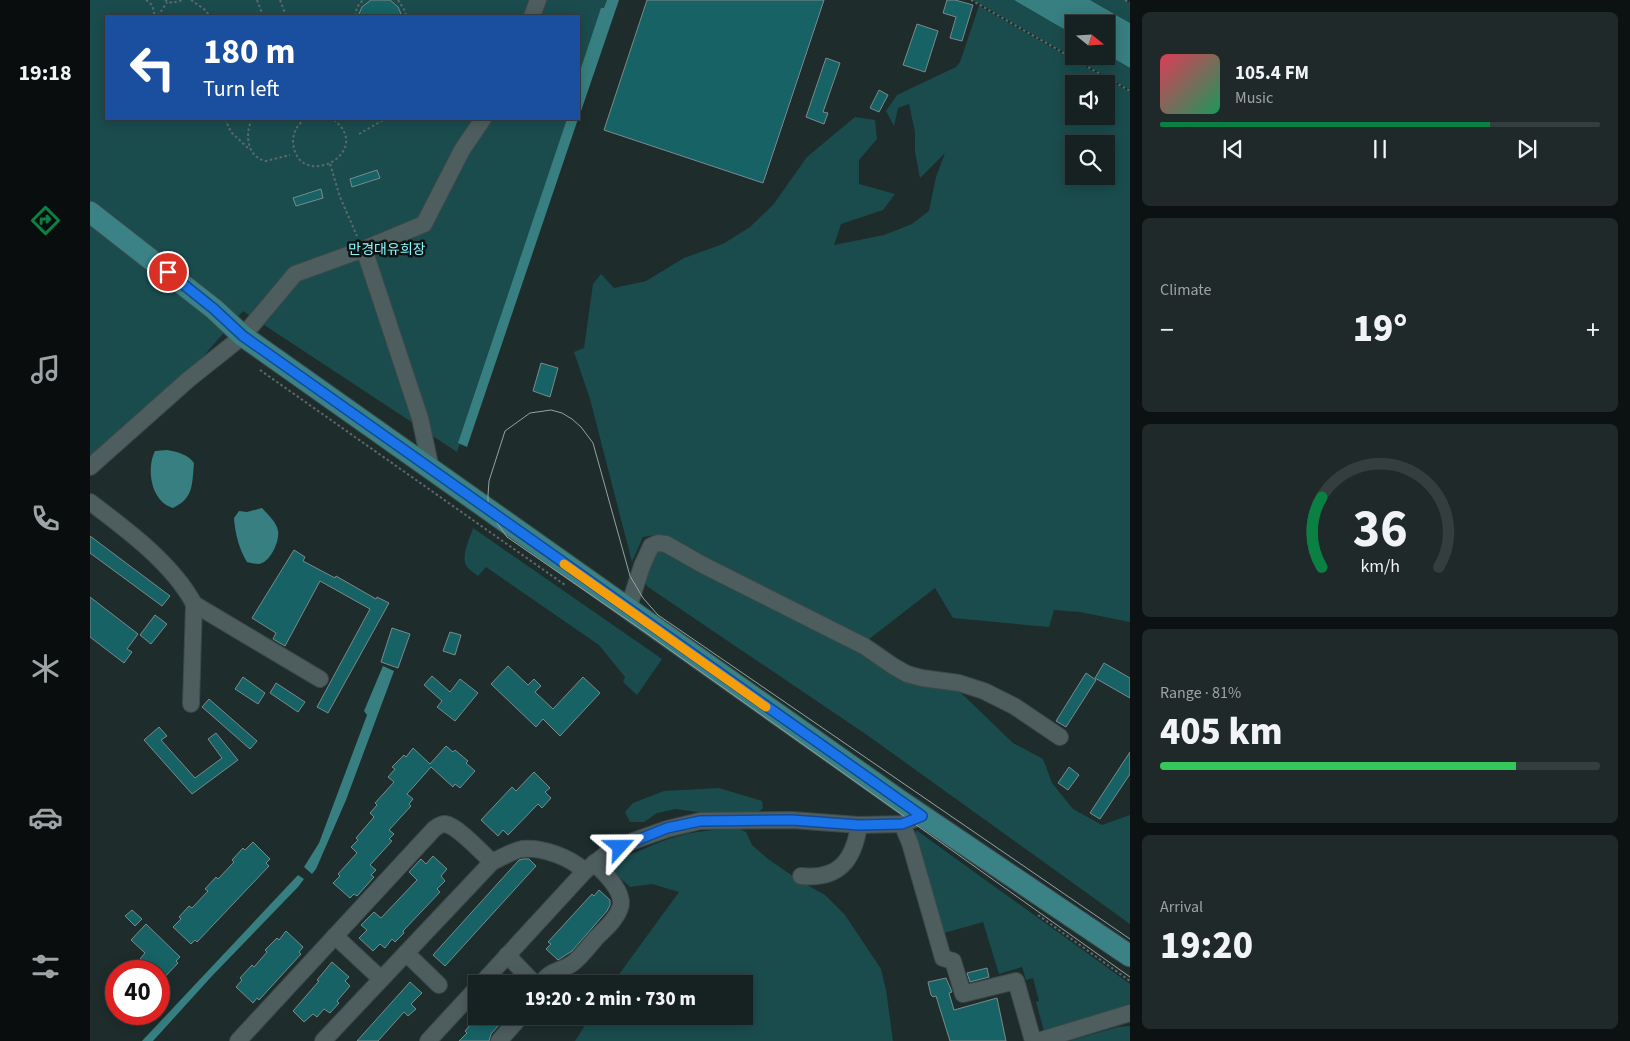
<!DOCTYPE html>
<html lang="en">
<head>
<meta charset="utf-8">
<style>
	body { margin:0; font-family:"Source Sans 3","Noto Sans KR",sans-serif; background:#1f292a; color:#f1f3f6; height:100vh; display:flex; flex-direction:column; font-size:19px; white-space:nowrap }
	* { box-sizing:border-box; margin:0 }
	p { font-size:16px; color:#9ea3a5 }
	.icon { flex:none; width:28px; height:28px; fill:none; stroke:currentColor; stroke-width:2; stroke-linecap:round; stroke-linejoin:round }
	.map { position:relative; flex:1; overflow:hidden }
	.details { display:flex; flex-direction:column; gap:12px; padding:12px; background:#0c1212; width:500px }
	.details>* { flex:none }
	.banner { position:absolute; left:15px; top:15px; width:475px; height:105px; border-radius:0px; box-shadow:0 2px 12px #0003,0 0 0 1px #353e3f; background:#1a4fa0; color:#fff; overflow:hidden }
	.needle { width:32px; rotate:108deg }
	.controls { position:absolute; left:975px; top:15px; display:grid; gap:10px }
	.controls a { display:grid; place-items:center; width:50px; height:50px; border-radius:0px; background:#162121; box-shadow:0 2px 12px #0003,0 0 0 1px #353e3f; font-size:25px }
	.speed { position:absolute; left:15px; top:960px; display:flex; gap:10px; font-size:25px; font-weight:700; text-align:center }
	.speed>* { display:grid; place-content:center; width:65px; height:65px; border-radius:50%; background:#162121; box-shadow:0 2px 12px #0003,0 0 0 1px #353e3f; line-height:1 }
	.speed .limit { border:8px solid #d22; background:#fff; color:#111 }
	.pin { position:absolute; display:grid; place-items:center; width:42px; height:42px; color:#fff; margin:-21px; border:2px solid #fff; border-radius:50%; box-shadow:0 1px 5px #0007 }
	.me { position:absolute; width:55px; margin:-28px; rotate:66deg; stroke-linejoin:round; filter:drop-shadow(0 0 4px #0008) }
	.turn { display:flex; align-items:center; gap:18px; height:105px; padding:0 15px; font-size:22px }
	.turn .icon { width:65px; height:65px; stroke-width:2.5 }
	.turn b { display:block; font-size:35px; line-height:42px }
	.big { font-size:38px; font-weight:800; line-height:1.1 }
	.details .widget { flex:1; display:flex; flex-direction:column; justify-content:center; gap:8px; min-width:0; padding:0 18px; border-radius:8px; background:#1f292a }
	.details .dial { align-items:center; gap:0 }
	.dial svg { height:130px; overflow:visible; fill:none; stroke:#353e3f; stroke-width:7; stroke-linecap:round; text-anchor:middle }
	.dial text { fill:#f1f3f6; stroke:none }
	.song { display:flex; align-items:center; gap:15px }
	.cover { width:60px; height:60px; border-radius:8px; background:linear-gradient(135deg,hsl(350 70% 55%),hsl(150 70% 35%)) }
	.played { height:5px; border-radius:2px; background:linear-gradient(90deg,#0b8043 75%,#353e3f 75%) }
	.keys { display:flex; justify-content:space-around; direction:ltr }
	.heat { display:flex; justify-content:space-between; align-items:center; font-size:28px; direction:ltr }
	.charge { height:8px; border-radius:4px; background:linear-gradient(90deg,#34c759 81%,#353e3f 0) }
	.trip { position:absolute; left:378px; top:975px; width:285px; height:50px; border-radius:0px; background:#162121; box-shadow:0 2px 12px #0003,0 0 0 1px #353e3f; font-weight:800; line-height:50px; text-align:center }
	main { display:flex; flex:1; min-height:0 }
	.tab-bar { display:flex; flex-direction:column; width:90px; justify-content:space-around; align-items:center; background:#090d0d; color:#9ea3a5 }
	.tab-bar .icon { width:35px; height:35px }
	.tab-bar .current { color:#0b8043 }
	.tab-bar b { font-size:22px; color:#f1f3f6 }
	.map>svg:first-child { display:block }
	.green { fill:#1a4c4e; fill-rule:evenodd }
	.water { fill:#387f81 }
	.building { fill:#166265; stroke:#7a8a8b }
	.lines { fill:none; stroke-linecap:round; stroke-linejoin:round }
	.minor-casing { stroke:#3c4849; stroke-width:18 }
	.major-casing { stroke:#3c4849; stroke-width:23 }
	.path { stroke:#5d6969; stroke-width:2; stroke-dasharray:2.5 2.5; stroke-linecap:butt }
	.minor { stroke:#4e5d5e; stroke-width:16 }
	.major { stroke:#3a8285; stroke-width:21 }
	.tram { stroke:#96a1a1; stroke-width:1 }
	.route-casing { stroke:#114b97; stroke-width:12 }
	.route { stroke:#1a73e8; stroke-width:9 }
	.slow { stroke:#f59e0b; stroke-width:9 }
	.labels { text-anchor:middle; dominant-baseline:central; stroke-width:5; stroke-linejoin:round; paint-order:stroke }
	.park-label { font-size:14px; fill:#8af6fa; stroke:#0d1313 }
</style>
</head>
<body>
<main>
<nav class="tab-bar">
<b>19:18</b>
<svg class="icon current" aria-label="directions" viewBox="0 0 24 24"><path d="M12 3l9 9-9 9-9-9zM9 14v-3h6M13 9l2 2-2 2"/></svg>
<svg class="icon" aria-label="music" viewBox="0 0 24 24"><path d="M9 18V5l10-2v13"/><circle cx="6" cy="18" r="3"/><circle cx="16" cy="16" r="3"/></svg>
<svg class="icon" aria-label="phone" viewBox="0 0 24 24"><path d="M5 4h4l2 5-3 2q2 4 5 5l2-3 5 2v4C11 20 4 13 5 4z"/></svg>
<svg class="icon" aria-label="climate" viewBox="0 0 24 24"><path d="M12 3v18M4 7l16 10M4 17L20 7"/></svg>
<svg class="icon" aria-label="car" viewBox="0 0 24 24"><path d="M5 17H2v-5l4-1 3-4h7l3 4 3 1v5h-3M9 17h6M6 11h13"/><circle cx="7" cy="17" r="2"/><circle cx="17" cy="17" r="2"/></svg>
<svg class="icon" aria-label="filters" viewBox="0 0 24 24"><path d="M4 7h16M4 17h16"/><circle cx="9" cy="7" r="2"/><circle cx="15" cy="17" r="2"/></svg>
</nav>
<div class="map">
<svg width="1040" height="1041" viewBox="0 0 1040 1041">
	<rect width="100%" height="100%" fill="#1e2c2c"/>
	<g class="green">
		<path d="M0,0H520L489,91V16H16V119H479L367,452L153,311L103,368L0,462Z"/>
		<path d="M883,0H924L984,35V56H1016V54L1040,68V90Z"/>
		<path d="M1000,0H1034L1040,4V23Z"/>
		<path d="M889,6L1040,92V622L990,612L964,610L959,627L863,618L845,588L779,639L707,606L566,535L553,537L542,562L500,399L484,352L494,348L503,284L511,274L524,288L556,281L594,258L633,244L660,227L683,205L717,157L765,117L785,120L787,139L769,160V184L805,194L793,210L751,224L744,245L794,235L822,224L839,211L846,177L855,153L830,178L825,152V132L819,104L808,108L804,126L796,111L807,95L866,67L870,62ZM984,84H1016V116H984ZM984,144H1016V176H984Z"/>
		<path d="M383,528L572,659L547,695L533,682L535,677L509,645L396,567L388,576C384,573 378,569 376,565C371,555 380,538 383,528Z"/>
		<path d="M570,545L826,683L870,692L923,743L953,759L962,783L983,809L1012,825L1040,815V924L777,735L558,587L554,582Z"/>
		<path d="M629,788L672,801L673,808L667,813H615L586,809L567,813L554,822H540L535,812L543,803L574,791Z"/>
		<path d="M648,829L656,832L662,845L678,859L710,881L735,895L755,915L791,969L796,990L803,1041H485L501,1016H654V984H522L589,892L562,884L540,887L520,869C531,857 541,854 556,848C590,833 611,830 648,829Z"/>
		<path d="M826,830L1040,984V1007L954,1031L946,1002L949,1001L943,978L936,980L932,967L909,974L893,922L854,933L825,837Z"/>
		<path d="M1040,1026V1041H979L1028,1027Z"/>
	</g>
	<g class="water">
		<path d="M517,0H529L489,117V74L511,8H514Z"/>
		<path d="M924,0H1000L1040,23V68L1016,54V24H984V35Z"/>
		<path d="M477,119H488L377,447L368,443Z"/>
		<path d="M77,450C87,452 98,454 104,463C102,484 104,498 83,508C61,502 56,469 65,451Z"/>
		<path d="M172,508C177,514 187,522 188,531C190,541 180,563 169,564C165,564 160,563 157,562C149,549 145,533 144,518L149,511L157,512Z"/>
		<path d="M293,666L304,671L256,800L226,869L222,874L214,867L229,843L277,715L274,711Z"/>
		<path d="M208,875L214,879L208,887L122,976L63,1041H52Z"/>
	</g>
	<g class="building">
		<path d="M281,0H300L308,7L312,16H268L272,7Z"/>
		<path d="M557,0H734L673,183L514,130Z"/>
		<path d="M857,0H865L883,5L872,41L860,38L866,17L853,13Z"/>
		<path d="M827,24L848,31L835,72L813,65Z"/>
		<path d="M736,58L750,63L733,112L738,113L734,124L716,117Z"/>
		<path d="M789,90L798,95L789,112L780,108Z"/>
		<path d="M287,170L290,178L262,187L260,179Z"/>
		<path d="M231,189L233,198L206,206L203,198Z"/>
		<path d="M451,363L468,368L460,397L443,391Z"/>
		<path d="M0,536L80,596L72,606L0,553Z"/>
		<path d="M204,550L215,557L213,561L245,578L246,576L286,599L287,597L299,603L238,713L227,707L280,609L230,581L195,646L183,639L186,633L162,618Z"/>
		<path d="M0,597L48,634L37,649L42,652L34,663L0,637Z"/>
		<path d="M65,615L77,624L61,644L50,635Z"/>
		<path d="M302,628L320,634L308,668L291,662Z"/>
		<path d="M360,632L371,635L365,655L353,651Z"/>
		<path d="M1014,663L1040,678V698L1005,678Z"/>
		<path d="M418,666L438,685L444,679L451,686L445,692L463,709L493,677L510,693L470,736L453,719L446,727L401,684Z"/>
		<path d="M996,673L1006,680L976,727L966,721Z"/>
		<path d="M342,676L360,692L370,679L388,693L365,721L347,707L352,701L334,685Z"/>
		<path d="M153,677L175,693L168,704L145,689Z"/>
		<path d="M186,683L215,702L208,712L180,693Z"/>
		<path d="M119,699L167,741L160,749L112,707Z"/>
		<path d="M69,727L77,736L71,740L105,778L132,758L118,739L126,733L148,760L102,794L54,740Z"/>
		<path d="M356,746L363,752L365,750L378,761L376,763L385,771L370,788L365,784L363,787L341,767L317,794L323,799L319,804L321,806L299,830L304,834L299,839L302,841L280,865L286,870L281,875L284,877L267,896L264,894L260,898L243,883L250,876L248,874L267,853L261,847L268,840L266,838L284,817L280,813L287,805L285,803L304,782L298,777L305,769L302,767L314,755L316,757L323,748L340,764Z"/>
		<path d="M1040,752V774L1010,819L1000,813Z"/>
		<path d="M979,767L989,775L978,790L968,783Z"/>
		<path d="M444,772L460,788L455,792L461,798L452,808L448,804L418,835L413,830L408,836L391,820L422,787L426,791Z"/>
		<path d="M163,842L180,859L176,863L179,866L107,942L105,940L101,944L83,927L91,919L89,917L99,906L102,908L118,891L115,889L126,877L128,879L144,862L142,860L153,848L155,850Z"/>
		<path d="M343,856L357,869L351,876L355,881L347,889L350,892L313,931L314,933L305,942L302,939L295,948L290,944L283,951L269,938L277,930L271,925L284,912L291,918L327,880L319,872L331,859L336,864Z"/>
		<path d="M433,859H439L446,866L355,966L343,955L429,860Z"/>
		<path d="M509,890L520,900V905L517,911L482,951L468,960L456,949L461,944L458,942L502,894L504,896Z"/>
		<path d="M42,910L52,919L45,926L35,916Z"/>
		<path d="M56,924L90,957L86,961L88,963L69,983V971H42L52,961L50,959L55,953L41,940Z"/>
		<path d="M196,931L213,947L209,952L211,954L169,1000L167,998L163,1003L146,987L152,980L150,978L162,965L164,967L177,952L175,950L187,938L189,940Z"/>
		<path d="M242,962L259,977L255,981L260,986L247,1001L249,1003L240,1013L234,1009L227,1017L223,1014L214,1022L203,1011L229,981L227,980Z"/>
		<path d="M897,968L899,977L880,982L877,973Z"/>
		<path d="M856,978L862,992L859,993L864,1010L907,998L916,1041H860L846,996L843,997L841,995L838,982Z"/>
		<path d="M320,982L332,993L321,1004L326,1009L318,1016L314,1012L288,1041H267Z"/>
		<path d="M388,1016H417L401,1034L399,1041H369L377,1033L375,1031Z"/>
	</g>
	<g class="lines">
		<defs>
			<g id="minor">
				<path d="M442,16L448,0"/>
				<path d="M0,467L99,379L153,336L205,274L274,249"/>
				<path d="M341,469L330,418L274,249L334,224L372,150L393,119"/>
				<path d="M0,502C36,529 83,564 104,604L230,679"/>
				<path d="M538,609L552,566L561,546L568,543L576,544L613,565L774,646L803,666L817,674L832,678L869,683L894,691L924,706L970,737"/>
				<path d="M101,704L104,604"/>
				<path d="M812,824L820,843L853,958L863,961L873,994L926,981L943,1041"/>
				<path d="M711,876C749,880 764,860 769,825"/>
				<path d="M245,936L291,979"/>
				<path d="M316,953L349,985"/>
				<path d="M417,955L445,984"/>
				<path d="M391,984L495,871L516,854L543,841L577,829L610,821L702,820L769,825L812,824L832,816"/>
				<path d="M451,984C460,969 471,972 483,963C491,957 499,946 506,938C515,929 526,920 530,908C536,893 514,872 504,863"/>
				<path d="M148,1041L344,829C348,826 350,824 355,824C368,826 392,853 402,862"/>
				<path d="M233,1041L402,862C411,858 422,851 432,849C453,847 479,857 495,871"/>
				<path d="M338,1041L386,989"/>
				<path d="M409,1041L431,1016"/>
				<path d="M948,1041L1040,1013"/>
			</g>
			<path id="major" d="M0,212L124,309L153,336L809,800L1040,956"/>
		</defs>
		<use href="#minor" class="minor-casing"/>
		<use href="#major" class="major-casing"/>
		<g class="path">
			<path d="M56,0L62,5L65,16"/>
			<path d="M75,0L82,3L93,0"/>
			<path d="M101,0L114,9L120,16"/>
			<path d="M167,0L173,16"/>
			<path d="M190,0L196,16"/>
			<path d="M308,0L315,11L316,16"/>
			<path d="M881,0L1040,91"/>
			<path d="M1035,0L1040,3"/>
			<path d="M68,16L77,2"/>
			<path d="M265,16L267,7L273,0"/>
			<path d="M135,119L141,132L159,149"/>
			<path d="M162,119C155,133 156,157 176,161L200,155"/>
			<path d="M215,119C208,124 203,132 203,142C207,193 287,153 243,119"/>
			<path d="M269,134L295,119"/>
			<path d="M240,164L250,197L267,236"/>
			<path d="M170,370L475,585"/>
			<path d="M948,915L1040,981"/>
		</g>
		<use href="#minor" class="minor"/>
		<use href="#major" class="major"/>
		<path class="tram" d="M1040,939L568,615L553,598L540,576L503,443L491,427L482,419L472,413L461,410L440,413L415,431L399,481L398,495V510L417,537L555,632L1040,977"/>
	</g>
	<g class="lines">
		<defs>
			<path id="route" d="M78,272L124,309L153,336L832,816L812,824L769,825L702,820L610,821L577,828L530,847"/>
		</defs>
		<use href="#route" class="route-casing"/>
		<use href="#route" class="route"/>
		<path class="slow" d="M474,564L676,707"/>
	</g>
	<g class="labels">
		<g class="park-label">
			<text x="297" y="250">만경대유희장</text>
		</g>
	</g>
</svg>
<div class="controls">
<a><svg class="needle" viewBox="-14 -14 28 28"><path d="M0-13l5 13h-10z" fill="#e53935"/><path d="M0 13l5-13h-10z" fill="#9ea3a5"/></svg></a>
<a><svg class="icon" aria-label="sound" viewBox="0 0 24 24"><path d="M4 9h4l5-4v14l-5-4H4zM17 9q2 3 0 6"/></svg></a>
<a><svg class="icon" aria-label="search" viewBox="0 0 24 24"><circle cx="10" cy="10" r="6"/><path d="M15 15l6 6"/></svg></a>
</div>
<div class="speed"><div class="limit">40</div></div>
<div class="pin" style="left:78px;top:272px;background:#d93025"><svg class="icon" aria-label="arrive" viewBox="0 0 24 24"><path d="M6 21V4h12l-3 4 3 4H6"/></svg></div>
<svg class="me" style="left:530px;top:847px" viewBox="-20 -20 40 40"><path d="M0-17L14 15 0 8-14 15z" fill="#1a73e8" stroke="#fff" stroke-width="4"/></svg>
<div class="trip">19:20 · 2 min · 730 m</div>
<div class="banner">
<div class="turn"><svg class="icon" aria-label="left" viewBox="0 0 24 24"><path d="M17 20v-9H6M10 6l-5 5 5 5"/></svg><div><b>180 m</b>Turn left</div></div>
</div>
</div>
<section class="details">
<div class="widget">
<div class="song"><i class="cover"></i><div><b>105.4 FM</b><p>Music</p></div></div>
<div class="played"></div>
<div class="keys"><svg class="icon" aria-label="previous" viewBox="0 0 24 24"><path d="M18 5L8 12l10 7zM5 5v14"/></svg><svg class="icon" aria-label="pause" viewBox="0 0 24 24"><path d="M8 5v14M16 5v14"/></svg><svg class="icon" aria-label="next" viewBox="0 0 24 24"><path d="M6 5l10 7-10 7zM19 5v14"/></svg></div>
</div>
<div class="widget"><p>Climate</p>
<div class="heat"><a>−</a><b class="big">19°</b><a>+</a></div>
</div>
<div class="widget dial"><svg viewBox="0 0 100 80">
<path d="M14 69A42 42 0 1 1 86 69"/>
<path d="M14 69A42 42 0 0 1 14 26" stroke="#0b8043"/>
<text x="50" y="56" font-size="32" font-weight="700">36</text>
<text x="50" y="72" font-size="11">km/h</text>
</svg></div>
<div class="widget"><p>Range · 81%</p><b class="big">405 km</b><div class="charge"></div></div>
<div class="widget"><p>Arrival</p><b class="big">19:20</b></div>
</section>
</main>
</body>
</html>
